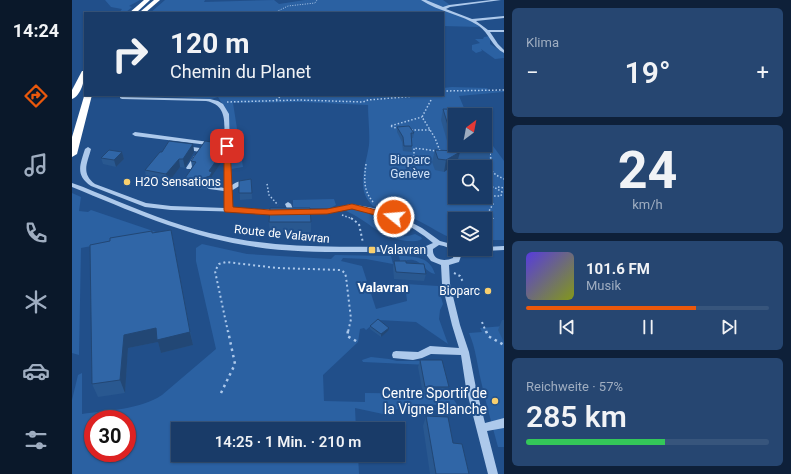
<!DOCTYPE html>
<html lang="de">
<head>
<meta charset="utf-8">
<style>
	body { margin:0; font-family:Roboto,sans-serif; background:#264671; color:#f1f3f6; height:100vh; display:flex; flex-direction:column; font-size:15px; white-space:nowrap }
	* { box-sizing:border-box; margin:0 }
	p { font-size:13px; color:#9fadc0 }
	.icon { flex:none; width:22px; height:22px; fill:none; stroke:currentColor; stroke-width:2; stroke-linecap:round; stroke-linejoin:round }
	.map { position:relative; flex:1; overflow:hidden }
	.sheet { display:flex; flex-direction:column; gap:8px; padding:8px; background:#0e2039; width:287px }
	.sheet>* { flex:none }
	.banner { position:absolute; left:12px; top:12px; width:360px; height:84px; border-radius:0px; box-shadow:0 1px 3px #0004,0 0 0 1px #37557c; background:#193b68; color:#f1f3f6; overflow:hidden }
	.needle { width:26px; rotate:32deg }
	.tools { position:absolute; left:376px; top:108px; display:grid; gap:8px }
	.tools a { display:grid; place-items:center; width:44px; height:44px; border-radius:0px; background:#193b68; box-shadow:0 1px 3px #0004,0 0 0 1px #37557c; font-size:20px }
	.speed { position:absolute; left:12px; top:410px; display:flex; gap:8px; font-size:20px; font-weight:700; text-align:center }
	.speed>* { display:grid; place-content:center; width:52px; height:52px; border-radius:50%; background:#193b68; box-shadow:0 1px 3px #0004,0 0 0 1px #37557c; line-height:1 }
	.speed .limit { border:6px solid #d22; background:#fff; color:#111 }
	.pin { position:absolute; display:grid; place-items:center; width:34px; height:34px; color:#fff; margin:-17px; border-radius:8px; box-shadow:0 2px 6px #0006 }
	.me { position:absolute; width:44px; margin:-22px; rotate:287deg; stroke-linejoin:round; filter:drop-shadow(0 0 3px #0008) }
	.turn { display:flex; align-items:center; gap:14px; height:84px; padding:0 20px; font-size:18px }
	.turn .icon { width:52px; height:52px; stroke-width:2.5 }
	.turn b { display:block; font-size:28px; line-height:34px }
	.big { font-size:30px; font-weight:600; line-height:1.1 }
	.sheet .tile { flex:1; display:flex; flex-direction:column; justify-content:center; gap:6px; min-width:0; padding:0 14px; border-radius:6px; background:#264671 }
	.sheet .dial { align-items:center; gap:0 }
	.dial b { font-size:52px; line-height:1 }
	.song { display:flex; align-items:center; gap:12px }
	.cover { width:48px; height:48px; border-radius:6px; background:linear-gradient(135deg,hsl(250 70% 55%),hsl(70 70% 35%)) }
	.played { height:4px; border-radius:2px; background:linear-gradient(90deg,#ea580c 70%,#37557c 70%) }
	.keys { display:flex; justify-content:space-around; direction:ltr }
	.heat { display:flex; justify-content:space-between; align-items:center; font-size:22px; direction:ltr }
	.charge { height:6px; border-radius:3px; background:linear-gradient(90deg,#34c759 57%,#37557c 0) }
	.trip { position:absolute; left:99px; top:422px; width:234px; height:40px; border-radius:0px; background:#193b68; box-shadow:0 1px 3px #0004,0 0 0 1px #37557c; font-weight:600; line-height:40px; text-align:center }
	main { display:flex; flex:1; min-height:0 }
	.tabs { display:flex; flex-direction:column; width:72px; justify-content:space-around; align-items:center; background:#0a182a; color:#9fadc0 }
	.tabs .icon { width:28px; height:28px }
	.tabs .selected { color:#ea580c }
	.tabs b { font-size:18px; color:#f1f3f6 }
	.map>svg:first-child { display:block }
	.green { fill:#2b61a2; fill-rule:evenodd }
	.lines { fill:none; stroke-linecap:round; stroke-linejoin:round }
	.path-far3 { stroke:#adc9eb; stroke-width:1; stroke-dasharray:1 1.5; stroke-linecap:butt }
	.path-far2 { stroke:#adc9eb; stroke-width:1.5; stroke-dasharray:1.5 2; stroke-linecap:butt }
	.path-far1 { stroke:#adc9eb; stroke-width:2; stroke-dasharray:2 3; stroke-linecap:butt }
	.path { stroke:#adc9eb; stroke-width:2.5; stroke-dasharray:2.5 4; stroke-linecap:butt }
	.minor { fill:#adc9eb; fill-rule:evenodd }
	.highway { fill:#fff; fill-rule:evenodd }
	.wall { fill:#295890 }
	.shaded-wall { fill:#224775 }
	.building { fill:#3066a7; stroke:#224775 }
	.route { fill:#ea580c; stroke:#983908 }
	.poi-dot { fill:#f8cf6e; stroke:#214f8a; stroke-width:1.5 }
	.labels { text-anchor:middle; dominant-baseline:central; stroke-width:4; stroke-linejoin:round; paint-order:stroke }
	.park-label { font-size:12px; fill:#d2e3f8; stroke:#214f8a }
	.poi-label { font-size:12px; fill:#fff; stroke:#214f8a; text-anchor:start }
	.street-label { font-size:12px; fill:#fff; stroke:#214f8a }
	.neighbourhood-label { font-size:13px; font-weight:bold; fill:#fff; stroke:#214f8a }
	.near-poi-label { font-size:14px; fill:#fff; stroke:#214f8a; text-anchor:end }
</style>
</head>
<body>
<main>
<nav class="tabs">
<b>14:24</b>
<svg class="icon selected" aria-label="directions" viewBox="0 0 24 24"><path d="M12 3l9 9-9 9-9-9zM9 14v-3h6M13 9l2 2-2 2"/></svg>
<svg class="icon" aria-label="music" viewBox="0 0 24 24"><path d="M9 18V5l10-2v13"/><circle cx="6" cy="18" r="3"/><circle cx="16" cy="16" r="3"/></svg>
<svg class="icon" aria-label="phone" viewBox="0 0 24 24"><path d="M5 4h4l2 5-3 2q2 4 5 5l2-3 5 2v4C11 20 4 13 5 4z"/></svg>
<svg class="icon" aria-label="climate" viewBox="0 0 24 24"><path d="M12 3v18M4 7l16 10M4 17L20 7"/></svg>
<svg class="icon" aria-label="car" viewBox="0 0 24 24"><path d="M5 17H2v-5l4-1 3-4h7l3 4 3 1v5h-3M9 17h6M6 11h13"/><circle cx="7" cy="17" r="2"/><circle cx="17" cy="17" r="2"/></svg>
<svg class="icon" aria-label="filters" viewBox="0 0 24 24"><path d="M4 7h16M4 17h16"/><circle cx="9" cy="7" r="2"/><circle cx="15" cy="17" r="2"/></svg>
</nav>
<div class="map">
<svg width="432" height="474" viewBox="0 0 432 474">
	<rect width="100%" height="100%" fill="#214f8a"/>
	<g class="green">
		<path d="M33,0H68L57,6L60,7L53,13H47L50,9L39,7Z"/>
		<path d="M93,0H133L132,2L202,0L207,4L233,0H371L378,5L370,8L393,17L408,27L371,26V13H78Z"/>
		<path d="M418,36V44L432,53V58L423,59L409,49L410,51L404,53L400,50V45L408,43L403,39H411L412,37Z"/>
		<path d="M380,87L415,88L417,91H432V92L387,96L395,115H383V145L413,144L421,146L432,161V240H413V219H383V239C369,235 358,226 345,220C335,216 307,211 301,206C283,190 294,166 297,145C298,133 296,118 296,105L229,102L161,103L171,167L159,169L155,112L146,97L139,99L104,97L102,95H371V88ZM383,167H413V197H383Z"/>
		<path d="M0,193L9,197L7,211L16,212L19,210L87,233L9,248L7,355L0,353Z"/>
		<path d="M262,199L264,205L258,208H221V200Z"/>
		<path d="M277,209C289,210 300,214 310,221C317,226 322,234 331,236C334,237 339,235 343,234L349,237L350,239C345,242 340,241 335,241C308,238 297,221 274,211Z"/>
		<path d="M130,244L175,254L259,259L263,255L319,256L321,264L294,259L271,258L269,261L290,266L304,309L335,301L333,284L366,286L371,304L368,310L367,319L376,344L344,322L306,320L294,330L292,328L288,329L286,342L251,375L252,401L293,402V393L378,394L386,406L347,404L343,407L318,410L311,414L283,408L284,429H106V455H286L287,474H0V400L6,375L10,373V414C36,410 67,410 90,395L144,349L124,261V248ZM21,419H55V453H21Z"/>
		<path d="M327,256C343,256 358,257 363,274C353,272 351,262 341,260C337,259 332,261 328,261Z"/>
		<path d="M432,326V447H426C420,425 414,403 409,381C405,364 404,349 397,333L410,332L408,328Z"/>
		<path d="M299,357L317,359L325,361H355L357,365L291,362L290,360Z"/>
	</g>
	<g class="lines">
		<path class="path-far3" d="M202,13L216,6L243,3L245,0"/>
		<g class="path-far2">
			<path d="M371,91L432,90"/>
			<path d="M204,100L210,95"/>
			<path d="M359,100L350,117L363,138L368,151"/>
			<path d="M155,102L228,100L291,102L296,100L356,95"/>
			<path d="M327,129L318,126L350,117"/>
			<path d="M339,130H358"/>
			<path d="M342,157V148L365,151"/>
			<path d="M390,161L391,164L397,167"/>
			<path d="M294,164C292,179 291,191 302,203"/>
			<path d="M397,167H420L418,153"/>
			<path d="M420,168L419,170L424,175L432,179"/>
			<path d="M413,182L417,187"/>
			<path d="M195,184L197,195L206,205"/>
			<path d="M426,187L432,188"/>
			<path d="M413,188L422,187L430,192L429,196H421L413,193"/>
			<path d="M412,197L421,204L417,211L421,219"/>
			<path d="M270,215L281,219"/>
		</g>
		<g class="path-far1">
			<path d="M279,218L287,224L291,243"/>
			<path d="M420,218L421,219"/>
			<path d="M382,273L388,276L391,282"/>
			<path d="M410,322L414,332"/>
			<path d="M156,332L143,271L147,264L154,262L205,268L269,270L273,273L274,277L279,319L276,332"/>
		</g>
		<g class="path">
			<path d="M276,331L275,336L286,342"/>
			<path d="M414,331L416,336L432,345"/>
			<path d="M149,393L163,364L156,331"/>
		</g>
		<g class="minor">
			<path d="M349,0H354L371,7L377,5L419,0H429L378,7L374,9L400,19L432,16V18L404,21L416,30H432V32H418L426,44L432,50V53C420,47 417,33 407,26C389,14 367,12 349,0Z"/>
			<path d="M48,97L138,99L146,101L151,104L157,114L159,186C164,182 173,178 179,182L178,183L169,185L159,191V208L207,210L209,211L210,212L209,213L99,210L73,207L19,186C3,175 8,165 13,149L16,147L19,149C15,164 9,173 23,184L74,203L99,206L153,208L152,191L137,189L134,187L137,185L152,188V147L63,136L60,134L63,132L152,144C152,126 157,105 134,101L50,99L48,98Z"/>
			<path d="M113,146L128,148L131,150L128,152L111,149L110,148Z"/>
			<path d="M124,155L127,157L120,168L119,169H115L114,168L122,156Z"/>
			<path d="M0,183C15,188 30,195 45,201C80,215 115,229 151,236C218,251 286,245 353,248L354,246L361,243C339,224 309,210 280,208C273,208 267,211 260,213C252,214 245,214 238,214C234,214 230,215 227,212L230,210H255L279,204L301,208L327,216L350,228L368,241L383,245V249H413V247L432,246V250L413,251L410,250L407,251L390,253L387,262L377,265L378,284L388,325L397,352L404,388L413,423L432,418V428L415,431L426,474H416L394,388L389,355L359,354L350,358L341,360L321,358L320,355L321,352L324,351L346,352L358,346L387,348L380,325L370,284L369,265L359,261L353,253C293,250 232,256 172,245C112,235 56,210 0,187ZM367,245C374,246 378,248 382,253L381,258C372,262 360,260 361,249Z"/>
			<path d="M216,202L219,204L222,212L221,213H217L213,204Z"/>
		</g>
		<g class="highway">
			<path d="M72,0H78L64,13H57Z"/>
			<path d="M82,0H88L73,13H69V11Z"/>
			<path d="M10,71H13C13,79 9,96 0,99V90Z"/>
			<path d="M13,93V95H20L5,154L0,157V137Z"/>
		</g>
	</g>
	<g class="wall">
		<path d="M371,109L383,115L420,147L416,162H413V163H385L372,172L363,170L360,162L363,150L378,151L369,120Z"/>
		<path d="M325,127L342,133L341,138H339L340,146V152L331,151L330,142L325,132Z"/>
		<path d="M146,143L147,151L145,155L149,163L140,176L141,180L139,184L135,186V190L114,187L113,178L120,167L119,161Z"/>
		<path d="M121,144L122,152L113,168L108,167L96,183L74,179L73,170Z"/>
		<path d="M50,152L52,159L44,167L31,164L29,158Z"/>
		<path d="M179,179L180,199L168,200L167,181Z"/>
		<path d="M197,222H239V232H198Z"/>
		<path d="M99,230L121,345L89,353L86,342L56,348L53,393L26,397L20,384L81,233Z"/>
		<path d="M322,261L334,263L354,274L352,281L322,279L321,268Z"/>
		<path d="M430,320H432V342L426,330Z"/>
		<path d="M298,326L316,331L309,337L298,329Z"/>
		<path d="M348,360L377,387L374,394H351L346,367Z"/>
		<path d="M354,416L381,443L397,474H358L351,426Z"/>
	</g>
	<g class="shaded-wall">
		<path d="M146,143L147,151L140,162L139,154Z"/>
		<path d="M121,144L122,152L113,168L111,159Z"/>
		<path d="M50,152L52,159L44,167L42,160Z"/>
		<path d="M388,152L385,163L372,172L374,160Z"/>
		<path d="M148,155L149,163L140,176L141,180L139,184L135,186L134,181L132,178L137,171Z"/>
		<path d="M107,159L108,167L96,183L94,174Z"/>
		<path d="M84,328L118,332L121,345L89,353L86,342L56,348L53,393L48,380L52,335Z"/>
		<path d="M317,328L316,331L309,337V334Z"/>
	</g>
	<g class="building">
		<path d="M371,109L398,110L400,115H383V145H413V139H417L420,147H418L419,150H416V152H388L374,160L366,159L363,150L384,151Z"/>
		<path d="M337,126L342,133H339L340,146H332L331,137L325,127Z"/>
		<path d="M97,141L121,144L111,159H107L94,174L73,170L88,152H90Z"/>
		<path d="M133,141L146,143L139,154L148,155L137,171L140,172L138,176L132,178L134,181L113,178L124,162L119,161Z"/>
		<path d="M37,150L50,152L42,160L29,158Z"/>
		<path d="M179,179L180,193H167V181Z"/>
		<path d="M198,208H238L239,222H197Z"/>
		<path d="M99,230L118,332L85,340L84,328L52,335L48,380L20,384L18,245L38,241V238L80,231V233Z"/>
		<path d="M322,261H334V263L352,264L354,274L324,272Z"/>
		<path d="M306,319L317,328L309,334L298,326Z"/>
		<path d="M348,360H370L377,387H353Z"/>
		<path d="M354,416L376,417L381,443L390,444L397,474H364Z"/>
	</g>
	<path class="route" d="M152,144H155L158,146L161,207L198,210L255,209L280,204L325,215L326,217L322,220L280,209L255,214L198,215L153,212L152,210Z"/>
	<g class="poi-dot">
		<circle cx="55" cy="182" r="4"/>
		<rect x="296" y="246" width="8" height="8" rx="2"/>
		<circle cx="416" cy="291" r="4"/>
		<circle cx="423" cy="401" r="4"/>
	</g>
	<g class="labels">
		<g class="park-label">
			<text x="338" y="160">Bioparc<tspan x="338" dy="14">Genève</tspan></text>
		</g>
		<g class="poi-label">
			<text x="63" y="182">H2O Sensations</text>
			<text x="308" y="250">Valavran</text>
			<text x="408" y="291" text-anchor="end">Bioparc</text>
		</g>
		<g class="street-label">
			<text transform="translate(210 234) rotate(6)">Route de Valavran</text>
		</g>
		<g class="neighbourhood-label">
			<text x="311" y="287">Valavran</text>
		</g>
		<g class="near-poi-label">
			<text x="415" y="393">Centre Sportif de<tspan x="415" dy="16">la Vigne Blanche</tspan></text>
		</g>
	</g>
</svg>
<div class="tools">
<a><svg class="needle" viewBox="-14 -14 28 28"><path d="M0-13l5 13h-10z" fill="#e53935"/><path d="M0 13l5-13h-10z" fill="#9fadc0"/></svg></a>
<a><svg class="icon" aria-label="search" viewBox="0 0 24 24"><circle cx="10" cy="10" r="6"/><path d="M15 15l6 6"/></svg></a>
<a><svg class="icon" aria-label="layers" viewBox="0 0 24 24"><path d="M12 4l9 5-9 5-9-5zM3 14l9 5 9-5"/></svg></a>
</div>
<div class="speed"><div class="limit">30</div></div>
<div class="pin" style="left:155px;top:146px;background:#d93025"><svg class="icon" aria-label="arrive" viewBox="0 0 24 24"><path d="M6 21V4h12l-3 4 3 4H6"/></svg></div>
<svg class="me" style="left:322px;top:217px" viewBox="-20 -20 40 40"><circle r="17" fill="#ea580c" stroke="#fff" stroke-width="3"/><path d="M0-11L8 9 0 5-8 9z" fill="#fff"/></svg>
<div class="trip">14:25 · 1 Min. · 210 m</div>
<div class="banner">
<div class="turn"><svg class="icon" aria-label="right" viewBox="0 0 24 24"><path d="M7 20v-9h11M14 6l5 5-5 5"/></svg><div><b>120 m</b>Chemin du Planet</div></div>
</div>
</div>
<section class="sheet">
<div class="tile"><p>Klima</p>
<div class="heat"><a>−</a><b class="big">19°</b><a>+</a></div>
</div>
<div class="tile dial"><b>24</b><p>km/h</p></div>
<div class="tile">
<div class="song"><i class="cover"></i><div><b>101.6 FM</b><p>Musik</p></div></div>
<div class="played"></div>
<div class="keys"><svg class="icon" aria-label="previous" viewBox="0 0 24 24"><path d="M18 5L8 12l10 7zM5 5v14"/></svg><svg class="icon" aria-label="pause" viewBox="0 0 24 24"><path d="M8 5v14M16 5v14"/></svg><svg class="icon" aria-label="next" viewBox="0 0 24 24"><path d="M6 5l10 7-10 7zM19 5v14"/></svg></div>
</div>
<div class="tile"><p>Reichweite · 57%</p><b class="big">285 km</b><div class="charge"></div></div>
</section>
</main>
</body>
</html>
